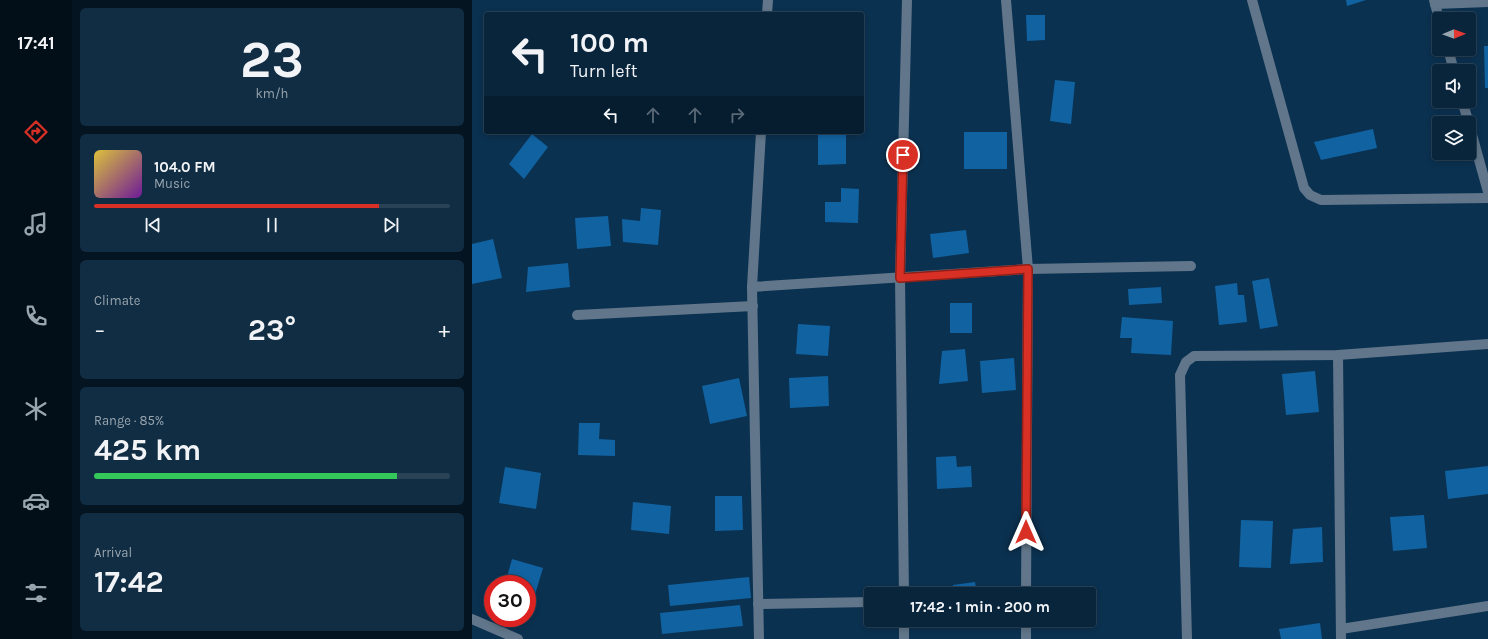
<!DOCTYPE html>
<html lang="en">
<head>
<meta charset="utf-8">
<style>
	body { margin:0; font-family:Karla,sans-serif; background:#112d43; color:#f1f3f6; height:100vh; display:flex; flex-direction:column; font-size:15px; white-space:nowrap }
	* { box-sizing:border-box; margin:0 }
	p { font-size:13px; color:#98a5af }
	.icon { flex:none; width:22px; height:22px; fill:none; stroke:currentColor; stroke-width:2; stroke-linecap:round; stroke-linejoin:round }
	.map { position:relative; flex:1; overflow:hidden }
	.drawer { display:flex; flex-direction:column; gap:8px; padding:8px; background:#041421; width:400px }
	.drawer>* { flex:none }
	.hud { position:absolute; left:12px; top:12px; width:380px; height:122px; border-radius:4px; box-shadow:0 2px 6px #0003,0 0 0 1px #294256; background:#08253c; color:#f1f3f6; overflow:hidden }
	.needle { width:26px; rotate:89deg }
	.fabs { position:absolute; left:960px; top:12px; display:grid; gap:8px }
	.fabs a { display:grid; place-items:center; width:44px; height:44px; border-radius:4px; background:#08253c; box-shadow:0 2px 6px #0003,0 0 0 1px #294256; font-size:20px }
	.speed { position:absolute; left:12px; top:575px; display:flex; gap:8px; font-size:20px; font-weight:700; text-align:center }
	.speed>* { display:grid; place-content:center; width:52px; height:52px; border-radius:50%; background:#08253c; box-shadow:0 2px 6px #0003,0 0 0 1px #294256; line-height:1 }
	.speed .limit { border:6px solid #d22; background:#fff; color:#111 }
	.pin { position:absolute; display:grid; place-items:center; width:34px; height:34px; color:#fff; margin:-17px; border:2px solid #fff; border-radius:50%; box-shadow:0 1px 4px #0007 }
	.me { position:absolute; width:44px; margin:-22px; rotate:0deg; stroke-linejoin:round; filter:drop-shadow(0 0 3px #0008) }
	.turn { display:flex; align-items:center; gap:14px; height:84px; padding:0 20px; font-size:18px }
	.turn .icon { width:52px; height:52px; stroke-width:2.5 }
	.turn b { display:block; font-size:28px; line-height:34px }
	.lanes { display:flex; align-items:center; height:38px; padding:0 20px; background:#0003; justify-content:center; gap:20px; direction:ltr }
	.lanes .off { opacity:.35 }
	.big { font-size:30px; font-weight:700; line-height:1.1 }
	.drawer .card { flex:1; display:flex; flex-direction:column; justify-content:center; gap:6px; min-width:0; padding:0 14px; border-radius:6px; background:#112d43 }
	.drawer .dial { align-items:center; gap:0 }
	.dial b { font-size:52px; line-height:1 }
	.song { display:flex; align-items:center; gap:12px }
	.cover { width:48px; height:48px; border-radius:6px; background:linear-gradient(135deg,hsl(50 70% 55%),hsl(280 70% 35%)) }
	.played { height:4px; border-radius:2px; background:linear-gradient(90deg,#d93025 80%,#294256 80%) }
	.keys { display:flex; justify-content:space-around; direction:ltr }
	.heat { display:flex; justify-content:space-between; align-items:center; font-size:22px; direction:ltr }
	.charge { height:6px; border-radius:3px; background:linear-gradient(90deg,#34c759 85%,#294256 0) }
	.trip { position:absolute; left:392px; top:587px; width:232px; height:40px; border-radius:4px; background:#08253c; box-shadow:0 2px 6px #0003,0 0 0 1px #294256; font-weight:700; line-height:40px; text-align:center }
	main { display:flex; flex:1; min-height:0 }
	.tab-bar { display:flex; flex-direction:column; width:72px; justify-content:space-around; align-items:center; background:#030f18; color:#98a5af }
	.tab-bar .icon { width:28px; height:28px }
	.tab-bar .selected { color:#d93025 }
	.tab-bar b { font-size:18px; color:#f1f3f6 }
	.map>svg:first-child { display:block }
	.building { fill:#1162a0 }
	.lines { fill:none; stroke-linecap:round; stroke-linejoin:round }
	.minor { stroke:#61768a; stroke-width:10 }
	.route-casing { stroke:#8d1f18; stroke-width:10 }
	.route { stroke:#d93025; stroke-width:7 }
</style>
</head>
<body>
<main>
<nav class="tab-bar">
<b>17:41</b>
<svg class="icon selected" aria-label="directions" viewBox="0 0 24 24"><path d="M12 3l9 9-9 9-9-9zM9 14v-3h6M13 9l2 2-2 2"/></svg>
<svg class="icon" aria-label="music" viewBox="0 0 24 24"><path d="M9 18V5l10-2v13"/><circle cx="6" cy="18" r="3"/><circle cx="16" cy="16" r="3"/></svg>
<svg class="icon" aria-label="phone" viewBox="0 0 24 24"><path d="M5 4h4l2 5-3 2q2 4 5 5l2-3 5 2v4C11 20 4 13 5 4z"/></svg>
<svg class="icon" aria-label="climate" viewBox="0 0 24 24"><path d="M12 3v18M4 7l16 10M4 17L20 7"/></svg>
<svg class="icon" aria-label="car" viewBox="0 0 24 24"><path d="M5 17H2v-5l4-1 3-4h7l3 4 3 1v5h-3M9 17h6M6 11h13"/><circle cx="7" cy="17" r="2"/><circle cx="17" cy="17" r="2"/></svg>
<svg class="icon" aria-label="filters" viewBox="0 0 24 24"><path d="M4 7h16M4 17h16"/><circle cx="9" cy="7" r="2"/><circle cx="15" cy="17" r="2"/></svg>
</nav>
<section class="drawer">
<div class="card dial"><b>23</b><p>km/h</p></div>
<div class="card">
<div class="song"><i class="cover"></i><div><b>104.0 FM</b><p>Music</p></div></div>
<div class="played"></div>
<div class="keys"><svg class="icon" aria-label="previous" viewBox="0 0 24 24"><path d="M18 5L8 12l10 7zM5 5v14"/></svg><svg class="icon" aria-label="pause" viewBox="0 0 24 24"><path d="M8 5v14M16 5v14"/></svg><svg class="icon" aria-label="next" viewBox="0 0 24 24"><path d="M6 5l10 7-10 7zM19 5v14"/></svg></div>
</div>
<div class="card"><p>Climate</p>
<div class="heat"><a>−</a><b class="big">23°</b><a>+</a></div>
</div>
<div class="card"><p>Range · 85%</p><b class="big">425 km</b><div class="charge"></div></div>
<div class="card"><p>Arrival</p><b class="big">17:42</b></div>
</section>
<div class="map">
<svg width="1016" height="639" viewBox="0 0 1016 639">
	<rect width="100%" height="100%" fill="#0b3150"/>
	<g class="building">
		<path d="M874,0H894L875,6Z"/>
		<path d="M554,15H573V40L555,41Z"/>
		<path d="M1012,46H1016V88H1013Z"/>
		<path d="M583,80L603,82L599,124L578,121Z"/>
		<path d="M901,129L905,148L849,160L842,142Z"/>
		<rect x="492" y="132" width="43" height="37"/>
		<path d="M374,133V164L346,165V134Z"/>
		<path d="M60,134L76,147L52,179L37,164Z"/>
		<path d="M369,188L387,189L386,223L353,222V202H369Z"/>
		<path d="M169,208L189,210L186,245L151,242L150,219L168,221Z"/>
		<path d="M136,216L139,246L105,249L103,218Z"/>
		<path d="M494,230L497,253L461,258L458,234Z"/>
		<path d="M21,239L30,278L0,284V244Z"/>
		<path d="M96,263L98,287L54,292L56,267Z"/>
		<path d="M797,278L806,326L788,329L780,281Z"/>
		<path d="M765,283L766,295H772L775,322L747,325L743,286Z"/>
		<path d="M689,287L690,303L657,305L656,289Z"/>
		<rect x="478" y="303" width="22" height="30"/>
		<path d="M650,317L701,321L699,355L659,353L660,338H648Z"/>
		<path d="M326,324L358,326L356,356L324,354Z"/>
		<path d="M493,349L496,381L467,384L470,351Z"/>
		<path d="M542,358L544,390L510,393L508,361Z"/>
		<path d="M843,371L847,412L814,415L810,374Z"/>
		<path d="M356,376L357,406L318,408L317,378Z"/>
		<path d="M267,378L275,416L238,424L230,386Z"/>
		<path d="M107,423H128L127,439L143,440V456L106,455Z"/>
		<path d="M484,456L485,467L499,466L500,487L465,489L464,457Z"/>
		<path d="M1016,466V494L976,499L973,471Z"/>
		<path d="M33,467L69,473L64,509L27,503Z"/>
		<path d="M243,496H270L271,530L243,531Z"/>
		<path d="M161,502L199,506L197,534L159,530Z"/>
		<path d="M952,515L955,548L921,551L918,517Z"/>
		<path d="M769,520L801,521L799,568L767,567Z"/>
		<path d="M850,527L851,562L818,564L821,529Z"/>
		<path d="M40,559L71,568L55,621L47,618H55V584H33Z"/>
		<path d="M277,577L279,598L198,606L196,585Z"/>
		<path d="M503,582L505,594H480L481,585Z"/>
		<path d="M268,605L271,626L190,634L188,613Z"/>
		<path d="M848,623L850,639H809L807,629Z"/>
	</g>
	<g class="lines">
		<g class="minor">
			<path d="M534,0L556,269L554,594"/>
			<path d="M780,0L832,188L838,195L849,200L1016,198"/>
			<path d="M962,0L967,19"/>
			<path d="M963,4L1016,2"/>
			<path d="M295,14L296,0"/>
			<path d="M976,49L982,71"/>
			<path d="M990,101L997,123"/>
			<path d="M997,124L1016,192"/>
			<path d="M280,287L556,269L719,266"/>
			<path d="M105,315L281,306"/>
			<path d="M866,355L869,639"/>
			<path d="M432,594L428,278L435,0"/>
			<path d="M286,604L399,602"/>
			<path d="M0,619L46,639"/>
			<path d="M432,620V639"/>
			<path d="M554,620V639"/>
			<path d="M869,629L1016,606"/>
			<path d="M287,639L280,287L289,132"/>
			<path d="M715,639L708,375L714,362L722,356L866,355L1016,344"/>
		</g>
	</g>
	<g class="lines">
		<defs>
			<path id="route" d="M431,155L428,278L556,269L554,532"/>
		</defs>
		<use href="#route" class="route-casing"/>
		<use href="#route" class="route"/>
	</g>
</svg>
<div class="fabs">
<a><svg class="needle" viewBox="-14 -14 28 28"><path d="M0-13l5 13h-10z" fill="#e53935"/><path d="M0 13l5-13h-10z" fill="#98a5af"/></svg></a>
<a><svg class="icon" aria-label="sound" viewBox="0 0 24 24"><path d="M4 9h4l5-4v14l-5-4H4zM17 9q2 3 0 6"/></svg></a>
<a><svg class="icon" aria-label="layers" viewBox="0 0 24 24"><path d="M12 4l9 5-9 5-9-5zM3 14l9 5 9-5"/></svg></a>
</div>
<div class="speed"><div class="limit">30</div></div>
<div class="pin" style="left:431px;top:155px;background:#d93025"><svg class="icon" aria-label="arrive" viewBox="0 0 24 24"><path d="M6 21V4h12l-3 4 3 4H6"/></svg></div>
<svg class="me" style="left:554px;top:532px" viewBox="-20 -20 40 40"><path d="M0-17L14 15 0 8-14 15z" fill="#d93025" stroke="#fff" stroke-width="4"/></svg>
<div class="trip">17:42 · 1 min · 200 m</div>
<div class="hud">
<div class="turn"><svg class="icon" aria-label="left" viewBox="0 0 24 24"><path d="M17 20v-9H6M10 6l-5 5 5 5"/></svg><div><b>100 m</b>Turn left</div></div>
<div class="lanes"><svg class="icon" aria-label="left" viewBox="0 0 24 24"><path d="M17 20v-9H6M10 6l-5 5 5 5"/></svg><svg class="icon off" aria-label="ahead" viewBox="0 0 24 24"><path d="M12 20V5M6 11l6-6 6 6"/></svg><svg class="icon off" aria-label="ahead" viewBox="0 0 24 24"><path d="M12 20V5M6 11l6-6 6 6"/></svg><svg class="icon off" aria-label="right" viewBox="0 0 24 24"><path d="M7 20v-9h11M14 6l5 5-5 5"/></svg></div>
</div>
</div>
</main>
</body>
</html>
